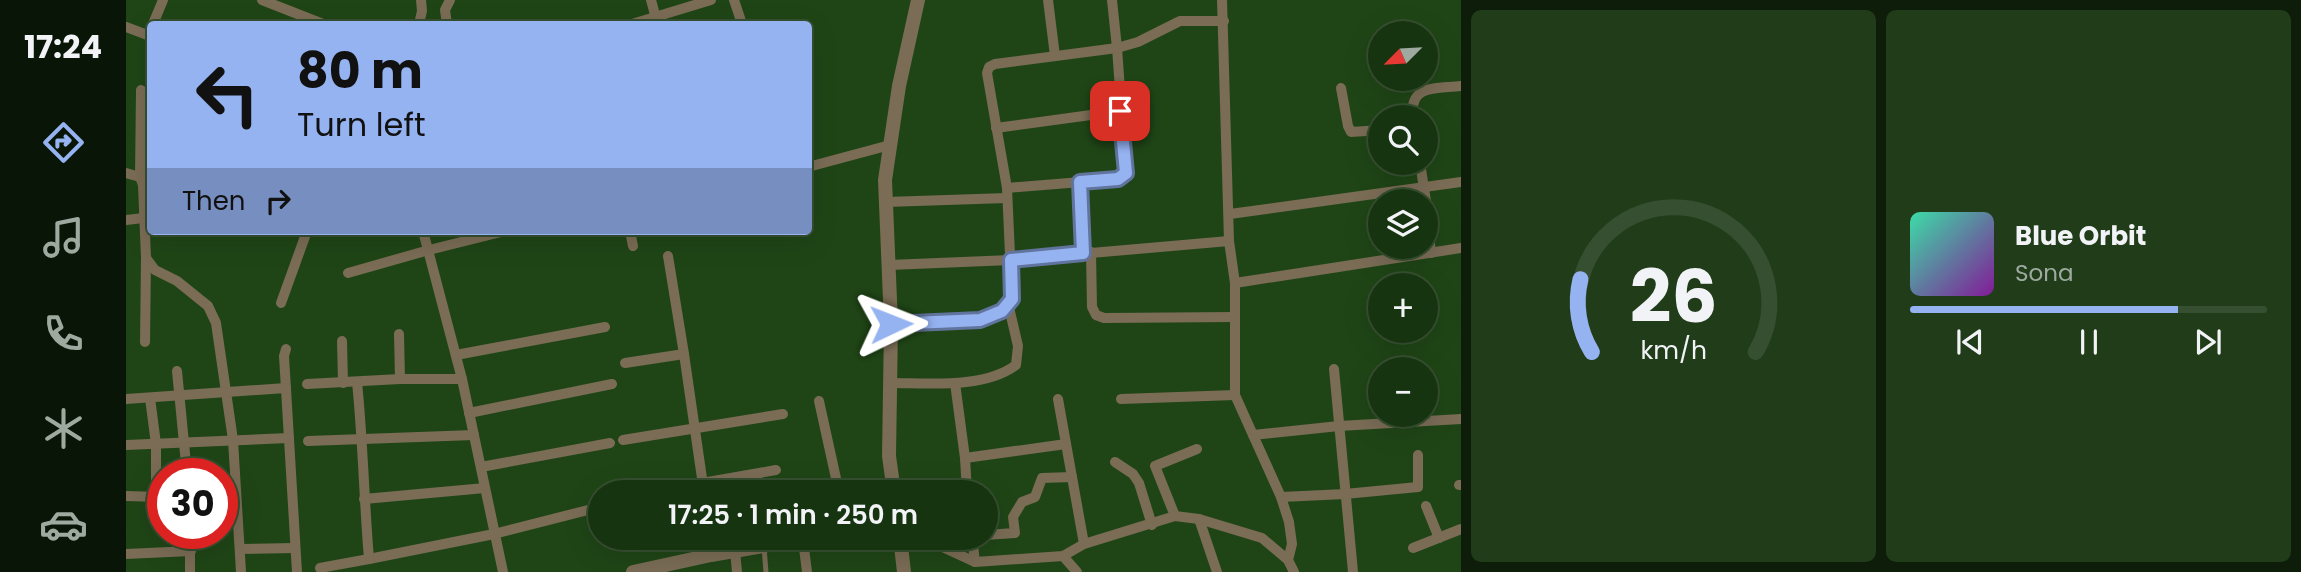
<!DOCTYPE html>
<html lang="en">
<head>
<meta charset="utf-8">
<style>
	body { margin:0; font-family:Poppins,sans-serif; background:#203c19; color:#f1f3f6; height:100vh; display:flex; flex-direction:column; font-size:26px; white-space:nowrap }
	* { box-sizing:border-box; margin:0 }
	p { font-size:23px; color:#9eaa9f }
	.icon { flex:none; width:38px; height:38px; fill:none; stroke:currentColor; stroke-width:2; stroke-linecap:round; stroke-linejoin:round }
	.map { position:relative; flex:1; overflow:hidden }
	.drawer { display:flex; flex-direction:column; gap:10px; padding:10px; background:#0d1d09; width:840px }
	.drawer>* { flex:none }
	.guide { position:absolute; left:21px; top:21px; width:665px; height:214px; border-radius:7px; box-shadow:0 7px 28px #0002,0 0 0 2px #364f30; background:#95b2f1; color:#111; overflow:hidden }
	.needle { width:46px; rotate:246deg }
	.controls { position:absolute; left:1242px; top:21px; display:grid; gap:14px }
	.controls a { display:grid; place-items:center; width:70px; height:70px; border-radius:50%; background:#173410; box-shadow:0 7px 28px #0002,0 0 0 2px #364f30; font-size:35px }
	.speed { position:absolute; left:21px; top:458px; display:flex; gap:14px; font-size:35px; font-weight:700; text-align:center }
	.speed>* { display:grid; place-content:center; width:91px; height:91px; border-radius:50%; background:#173410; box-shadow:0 7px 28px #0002,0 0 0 2px #364f30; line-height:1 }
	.speed .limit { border:10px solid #d22; background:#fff; color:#111 }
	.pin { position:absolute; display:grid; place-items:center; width:60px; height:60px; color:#fff; margin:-30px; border-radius:14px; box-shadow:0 4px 10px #0006 }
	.me { position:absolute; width:77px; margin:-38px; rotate:88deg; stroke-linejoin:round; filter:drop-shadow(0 0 5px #0008) }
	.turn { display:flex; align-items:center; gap:24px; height:147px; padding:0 35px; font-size:32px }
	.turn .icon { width:91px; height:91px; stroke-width:2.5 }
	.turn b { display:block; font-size:49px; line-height:60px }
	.then { display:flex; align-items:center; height:66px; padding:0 35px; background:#0003; gap:14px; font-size:26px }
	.drawer .widget { flex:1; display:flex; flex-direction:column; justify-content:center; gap:10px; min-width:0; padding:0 24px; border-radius:10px; background:#203c19 }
	.drawer .dial { align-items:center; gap:0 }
	.dial svg { height:182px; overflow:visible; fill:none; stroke:#364f30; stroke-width:7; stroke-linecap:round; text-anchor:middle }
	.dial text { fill:#f1f3f6; stroke:none }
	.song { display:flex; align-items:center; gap:21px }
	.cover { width:84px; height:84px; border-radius:10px; background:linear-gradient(135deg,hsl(160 70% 55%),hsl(290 70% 35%)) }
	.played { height:7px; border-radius:4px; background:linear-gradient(90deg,#95b2f1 75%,#364f30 75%) }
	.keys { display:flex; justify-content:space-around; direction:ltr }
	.drawer .tiles { flex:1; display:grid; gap:10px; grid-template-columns:repeat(2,1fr) }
	.trip { position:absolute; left:462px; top:480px; width:410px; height:70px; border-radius:35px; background:#173410; box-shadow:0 7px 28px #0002,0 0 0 2px #364f30; font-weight:600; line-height:70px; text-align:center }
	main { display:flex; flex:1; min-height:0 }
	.tabs { display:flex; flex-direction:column; width:126px; justify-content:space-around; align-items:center; background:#091506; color:#9eaa9f }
	.tabs .icon { width:49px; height:49px }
	.tabs .selected { color:#95b2f1 }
	.tabs b { font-size:32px; color:#f1f3f6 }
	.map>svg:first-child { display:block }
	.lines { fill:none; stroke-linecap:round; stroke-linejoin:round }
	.service { stroke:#7a6c55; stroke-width:5 }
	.minor { stroke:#7a6c55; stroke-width:10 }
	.tertiary { stroke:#7a6c55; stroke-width:14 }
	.route-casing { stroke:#61749d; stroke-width:18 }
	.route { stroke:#95b2f1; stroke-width:12 }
</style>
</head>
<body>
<main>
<nav class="tabs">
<b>17:24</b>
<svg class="icon selected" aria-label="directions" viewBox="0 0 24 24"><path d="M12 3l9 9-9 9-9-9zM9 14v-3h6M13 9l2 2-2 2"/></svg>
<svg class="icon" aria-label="music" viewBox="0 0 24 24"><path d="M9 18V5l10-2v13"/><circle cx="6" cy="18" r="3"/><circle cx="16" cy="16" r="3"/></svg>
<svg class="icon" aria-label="phone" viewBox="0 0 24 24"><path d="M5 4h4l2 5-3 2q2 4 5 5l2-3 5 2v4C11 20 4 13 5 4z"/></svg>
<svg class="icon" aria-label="climate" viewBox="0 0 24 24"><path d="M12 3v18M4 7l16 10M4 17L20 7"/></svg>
<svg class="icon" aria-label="car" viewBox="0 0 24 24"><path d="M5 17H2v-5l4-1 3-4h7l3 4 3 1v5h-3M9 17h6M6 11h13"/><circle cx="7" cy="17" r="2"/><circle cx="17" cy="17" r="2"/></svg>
</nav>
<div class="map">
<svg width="1335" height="572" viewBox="0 0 1335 572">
	<rect width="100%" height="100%" fill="#1f4516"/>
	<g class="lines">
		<path class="service" d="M638,547L640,572"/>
		<g class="minor">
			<path d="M136,0L197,24"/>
			<path d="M525,0L531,22"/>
			<path d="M608,0L616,24"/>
			<path d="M922,0L929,56"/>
			<path d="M1096,0L1103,241L1109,283V395L1155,497L1163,522L1166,544L1162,560L1168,572"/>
			<path d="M27,24L37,0"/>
			<path d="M293,24L296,11L295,0"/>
			<path d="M321,24L319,10L324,0"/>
			<path d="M506,24L585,0"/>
			<path d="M0,27L24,36"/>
			<path d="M1215,88L1222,126L1225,132L1255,130"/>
			<path d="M15,90L14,177H24"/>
			<path d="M1287,117C1283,84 1310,89 1335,86"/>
			<path d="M870,128L994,111"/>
			<path d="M1294,163L1300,201"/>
			<path d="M682,167L764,145"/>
			<path d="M0,173L14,177L17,185L20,258L29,270L51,281L82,306L90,323L107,440L115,572"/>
			<path d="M954,182L957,253"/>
			<path d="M881,188L992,179L1000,173L991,48L986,0"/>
			<path d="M760,202L881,198"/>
			<path d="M1300,207L1305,253"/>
			<path d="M1104,214L1335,182"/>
			<path d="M0,220L17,218"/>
			<path d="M297,231L336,379L377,572"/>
			<path d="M504,231L507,246"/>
			<path d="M965,252L966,307L970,315L978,318L1109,317"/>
			<path d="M542,256L558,354L578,492"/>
			<path d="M763,265L885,260L1103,241"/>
			<path d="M222,273L303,250L379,231"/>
			<path d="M1109,283L1335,248"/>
			<path d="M155,303L181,231"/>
			<path d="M765,324L854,320L876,311L886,299L881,188L861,73L863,67L869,64L991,48L1012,42L1054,21H1098"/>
			<path d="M273,334L274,379"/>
			<path d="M216,341L217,383"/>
			<path d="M19,342L20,258"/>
			<path d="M160,349L158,356L171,572"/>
			<path d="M330,355L479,327"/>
			<path d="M499,363L558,354"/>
			<path d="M1208,369L1227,572"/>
			<path d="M51,371L61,474"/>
			<path d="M764,383C802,383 858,389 890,365L892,346L882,303"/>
			<path d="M829,383L839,458L841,492"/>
			<path d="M181,384L274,379H336"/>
			<path d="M24,398L30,444V496"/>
			<path d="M0,399L160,388"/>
			<path d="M932,399L958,544"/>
			<path d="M995,399L1109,395"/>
			<path d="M693,401L713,492"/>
			<path d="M343,413L486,384"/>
			<path d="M1127,435L1213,426L1335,419"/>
			<path d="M497,440L657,414"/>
			<path d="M182,441L348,435"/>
			<path d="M0,445L163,438"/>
			<path d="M839,458L940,444"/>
			<path d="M989,462L1007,474L1013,483L1026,525"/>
			<path d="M355,467L484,443"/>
			<path d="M629,474L638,492"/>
			<path d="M1333,485H1335"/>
			<path d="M525,492L650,470"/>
			<path d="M0,496L34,497"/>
			<path d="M1155,497L1219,494L1292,487V455"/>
			<path d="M238,499L359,488"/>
			<path d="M1300,506L1313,538"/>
			<path d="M1049,516L1029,466L1071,449"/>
			<path d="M1073,519L1091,572"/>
			<path d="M64,534V572"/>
			<path d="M859,535L889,533L887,517L896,502L909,497L916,478L946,477"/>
			<path d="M583,537L585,555"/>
			<path d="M774,537L810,544L849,562L937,556L958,544L1049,516L1073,519L1136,538L1162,560"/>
			<path d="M846,537L849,562"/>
			<path d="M677,540L681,572"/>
			<path d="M1287,548L1335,529"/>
			<path d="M114,549L169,548"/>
			<path d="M609,551L611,572"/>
			<path d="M0,554L65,551"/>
			<path d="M937,556L951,572"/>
			<path d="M243,559L368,534L474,507"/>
			<path d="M194,568L243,559C238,500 237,441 231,382"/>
		</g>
		<g class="tertiary">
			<path d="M768,492L763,456L765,324L759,180L773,86L792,0"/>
			<path d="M774,537L778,572"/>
			<path d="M507,572L585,555L689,537"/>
		</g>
	</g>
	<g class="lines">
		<defs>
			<path id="route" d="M765,324L854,320L876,311L886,299L885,260L957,253L954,182L992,179L1000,173L994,111"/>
		</defs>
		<use href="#route" class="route-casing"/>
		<use href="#route" class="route"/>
	</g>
</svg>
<div class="controls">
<a><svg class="needle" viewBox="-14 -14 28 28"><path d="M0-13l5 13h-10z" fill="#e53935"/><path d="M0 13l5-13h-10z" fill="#9eaa9f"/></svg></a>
<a><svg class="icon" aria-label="search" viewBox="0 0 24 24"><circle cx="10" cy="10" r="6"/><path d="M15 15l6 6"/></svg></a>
<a><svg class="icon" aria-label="layers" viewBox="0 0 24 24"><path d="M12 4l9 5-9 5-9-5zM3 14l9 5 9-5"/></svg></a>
<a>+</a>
<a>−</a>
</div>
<div class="speed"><div class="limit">30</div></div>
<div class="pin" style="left:994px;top:111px;background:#d93025"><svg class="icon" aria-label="arrive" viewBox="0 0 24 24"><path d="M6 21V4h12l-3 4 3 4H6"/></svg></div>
<svg class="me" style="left:765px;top:324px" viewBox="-20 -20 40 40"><path d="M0-17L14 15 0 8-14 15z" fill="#95b2f1" stroke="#fff" stroke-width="4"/></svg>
<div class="trip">17:25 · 1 min · 250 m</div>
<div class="guide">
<div class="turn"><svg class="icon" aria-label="left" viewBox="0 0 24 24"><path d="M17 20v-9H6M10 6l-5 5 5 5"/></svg><div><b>80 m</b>Turn left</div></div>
<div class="then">Then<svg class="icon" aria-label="right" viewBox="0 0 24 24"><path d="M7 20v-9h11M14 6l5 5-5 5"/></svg></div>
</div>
</div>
<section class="drawer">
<div class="tiles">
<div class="widget dial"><svg viewBox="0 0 100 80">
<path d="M14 69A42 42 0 1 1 86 69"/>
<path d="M14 69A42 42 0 0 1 9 37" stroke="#95b2f1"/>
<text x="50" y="56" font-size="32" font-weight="700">26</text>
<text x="50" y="72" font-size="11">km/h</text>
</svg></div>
<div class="widget">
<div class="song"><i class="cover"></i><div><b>Blue Orbit</b><p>Sona</p></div></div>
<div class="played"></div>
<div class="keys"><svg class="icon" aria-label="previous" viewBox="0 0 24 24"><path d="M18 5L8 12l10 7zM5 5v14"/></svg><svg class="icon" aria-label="pause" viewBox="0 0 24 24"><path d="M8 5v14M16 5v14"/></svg><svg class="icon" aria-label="next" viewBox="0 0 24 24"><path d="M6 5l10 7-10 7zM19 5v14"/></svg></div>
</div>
</div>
</section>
</main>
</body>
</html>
